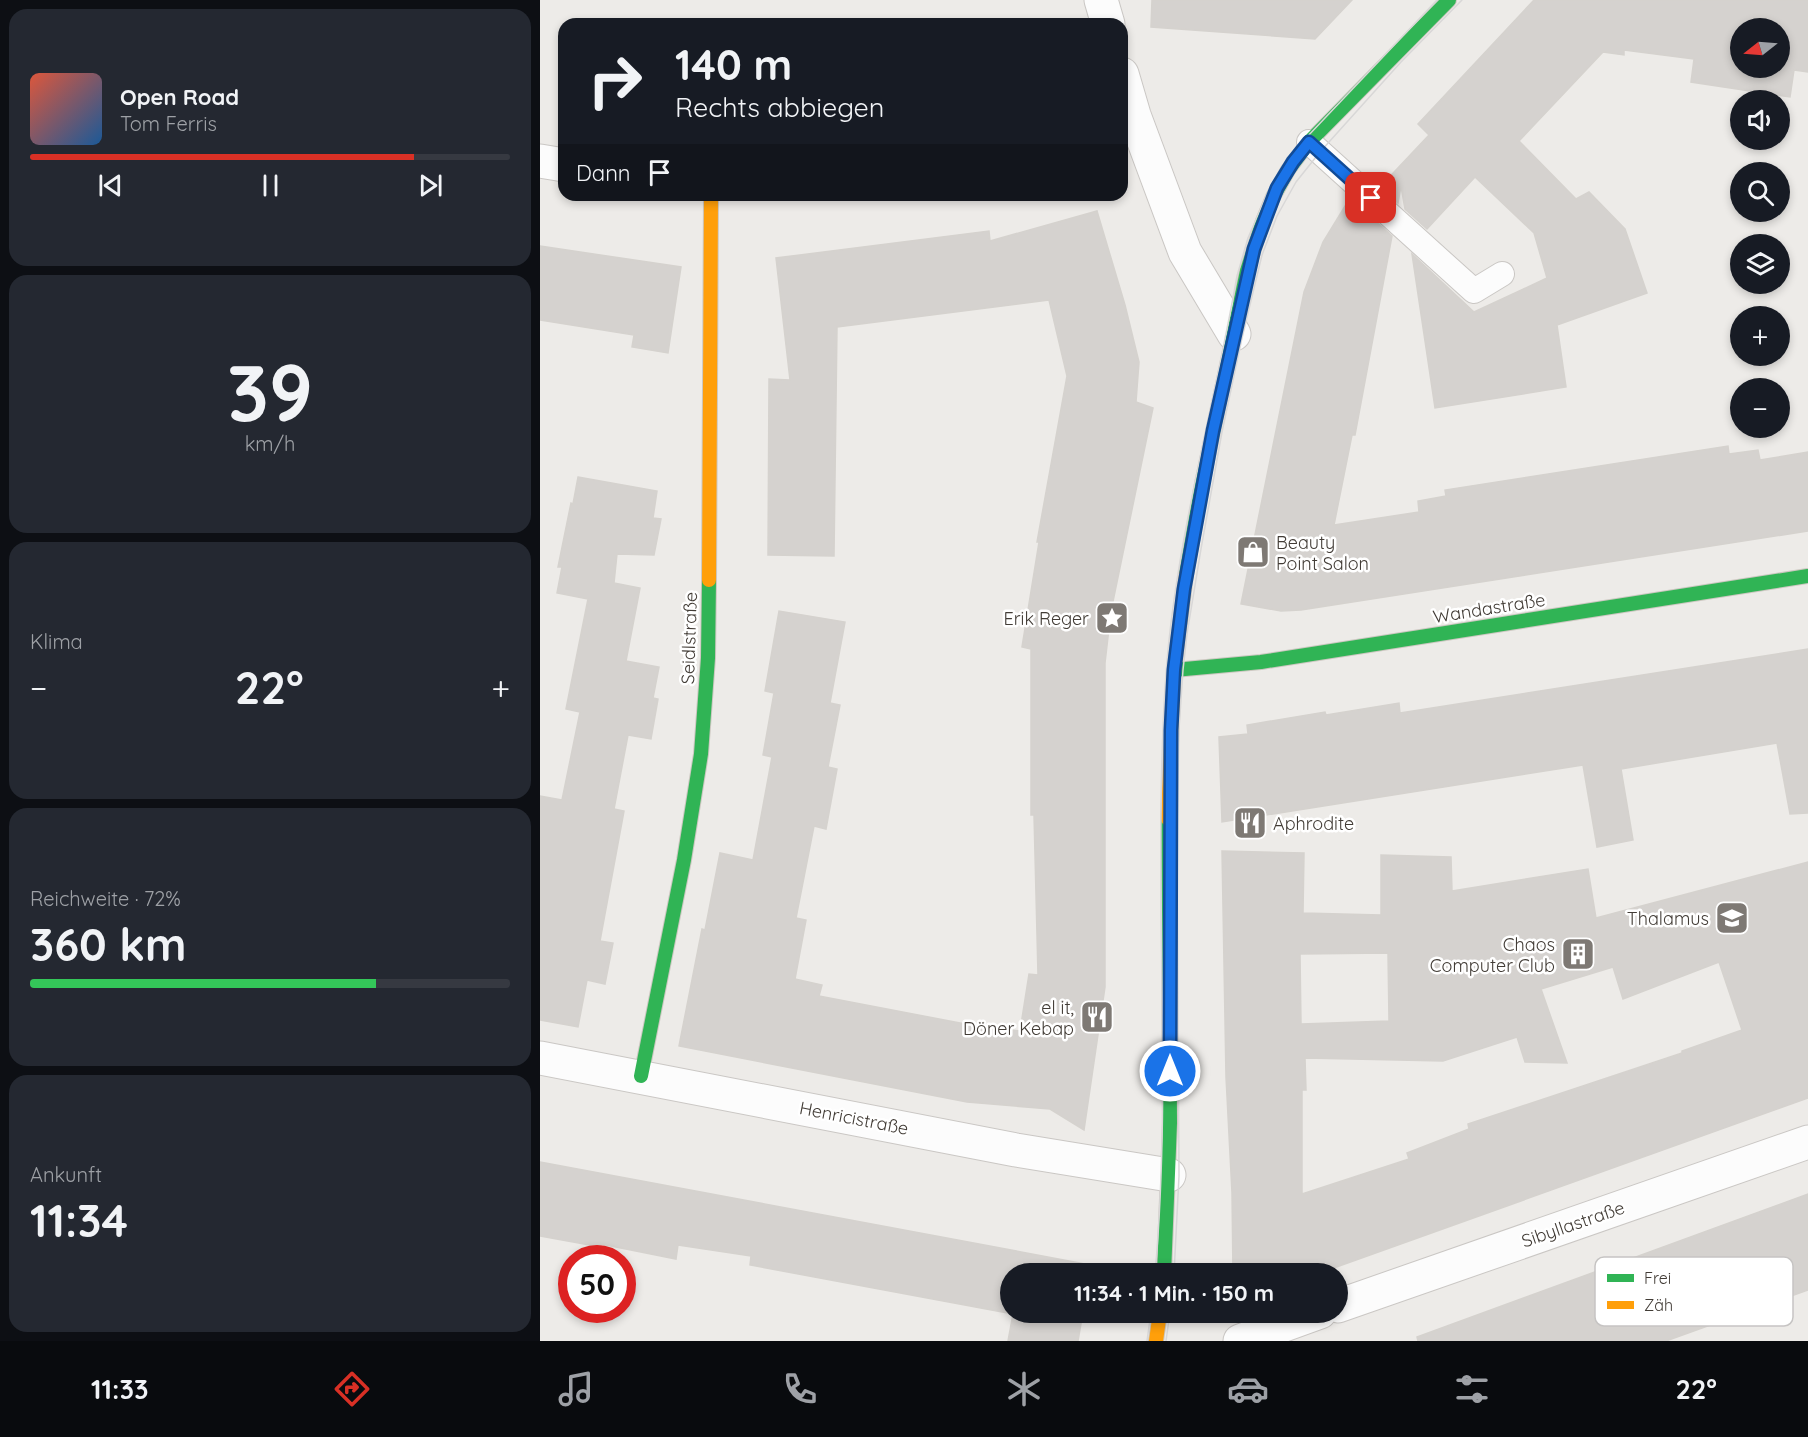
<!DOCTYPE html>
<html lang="de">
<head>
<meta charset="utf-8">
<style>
	body { margin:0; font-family:Quicksand,sans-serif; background:#242831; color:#f1f3f6; height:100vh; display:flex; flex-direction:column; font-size:22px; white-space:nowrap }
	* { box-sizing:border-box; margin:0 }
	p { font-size:20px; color:#9ea1a6 }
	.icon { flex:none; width:33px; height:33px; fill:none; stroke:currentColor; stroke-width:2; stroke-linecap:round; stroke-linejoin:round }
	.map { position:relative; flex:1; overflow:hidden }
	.sheet { display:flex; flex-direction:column; gap:9px; padding:9px; background:#0d0f14; width:540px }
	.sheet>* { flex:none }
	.top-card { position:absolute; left:18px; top:18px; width:570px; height:183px; border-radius:18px; box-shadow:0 3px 9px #0003; background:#171b24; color:#f1f3f6; overflow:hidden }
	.needle { width:39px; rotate:253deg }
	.buttons { position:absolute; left:1190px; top:18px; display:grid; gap:12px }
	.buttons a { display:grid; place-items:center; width:60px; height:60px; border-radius:50%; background:#171b24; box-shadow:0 3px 9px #0003; font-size:30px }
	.speed { position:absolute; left:18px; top:1245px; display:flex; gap:12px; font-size:30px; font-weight:700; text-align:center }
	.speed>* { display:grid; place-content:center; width:78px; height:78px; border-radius:50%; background:#171b24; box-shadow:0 3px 9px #0003; line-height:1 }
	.speed .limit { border:9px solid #d22; background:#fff; color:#111 }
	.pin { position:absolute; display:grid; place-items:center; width:51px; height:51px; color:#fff; margin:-26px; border-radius:12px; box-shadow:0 3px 9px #0006 }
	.me { position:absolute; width:66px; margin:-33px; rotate:0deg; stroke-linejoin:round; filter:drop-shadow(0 0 4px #0008) }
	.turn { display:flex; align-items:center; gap:21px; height:126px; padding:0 18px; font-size:27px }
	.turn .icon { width:78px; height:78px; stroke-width:2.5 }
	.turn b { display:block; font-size:42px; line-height:51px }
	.then { display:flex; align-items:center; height:57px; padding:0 18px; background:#0003; gap:12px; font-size:22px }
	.big { font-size:45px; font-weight:800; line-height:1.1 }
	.sheet .card { flex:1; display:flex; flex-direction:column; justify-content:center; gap:9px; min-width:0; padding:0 21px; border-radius:18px; background:#242831 }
	.sheet .dial { align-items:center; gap:0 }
	.dial b { font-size:78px; line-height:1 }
	.song { display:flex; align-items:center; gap:18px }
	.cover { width:72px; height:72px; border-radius:9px; background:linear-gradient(135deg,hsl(10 70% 55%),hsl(210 70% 35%)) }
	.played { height:6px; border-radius:3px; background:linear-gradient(90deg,#d93025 80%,#363941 80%) }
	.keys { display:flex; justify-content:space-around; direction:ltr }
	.heat { display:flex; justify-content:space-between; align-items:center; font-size:33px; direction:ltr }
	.charge { height:9px; border-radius:4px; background:linear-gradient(90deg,#34c759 72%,#363941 0) }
	.trip { position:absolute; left:460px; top:1263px; width:348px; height:60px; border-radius:30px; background:#171b24; box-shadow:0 3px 9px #0003; font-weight:800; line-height:60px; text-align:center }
	.tabs { display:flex; height:96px; justify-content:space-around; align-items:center; background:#090b0e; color:#9ea1a6 }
	.tabs .icon { width:42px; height:42px }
	.tabs .on { color:#d93025 }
	.tabs b { font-size:27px; color:#f1f3f6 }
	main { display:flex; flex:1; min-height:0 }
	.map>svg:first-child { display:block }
	.building { fill:#d5d2cf; stroke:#d5d2ce; stroke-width:1.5; fill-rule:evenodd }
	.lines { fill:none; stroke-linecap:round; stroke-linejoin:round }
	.lane-casing { stroke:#cac7c4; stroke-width:26 }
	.street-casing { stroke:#cac7c4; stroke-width:35 }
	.fast-casing { stroke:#ccc7c0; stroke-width:16 }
	.slow-casing { stroke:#ccc7c0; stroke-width:16 }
	.lane { stroke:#fcfcfc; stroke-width:24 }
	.street { stroke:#fcfcfc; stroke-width:33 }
	.fast { stroke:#30b455; stroke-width:14 }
	.slow { stroke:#ff9f0a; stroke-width:14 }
	.tram { stroke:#d8d7d7; stroke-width:1.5 }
	.route-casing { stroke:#114b97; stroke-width:15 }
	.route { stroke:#1a73e8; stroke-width:10 }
	.labels { text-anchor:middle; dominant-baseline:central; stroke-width:5; stroke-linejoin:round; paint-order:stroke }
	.poi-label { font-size:18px; fill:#423c36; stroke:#fff; text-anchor:end }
	.street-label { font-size:18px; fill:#423c36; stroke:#fff }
	.key { fill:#fff; stroke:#c6c4c3; stroke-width:1.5 }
	.key-label { font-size:16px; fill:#423c36 }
</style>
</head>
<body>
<main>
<section class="sheet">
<div class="card">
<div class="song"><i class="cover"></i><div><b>Open Road</b><p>Tom Ferris</p></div></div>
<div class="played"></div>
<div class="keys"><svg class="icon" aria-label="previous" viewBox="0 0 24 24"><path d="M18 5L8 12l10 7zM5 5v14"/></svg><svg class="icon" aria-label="pause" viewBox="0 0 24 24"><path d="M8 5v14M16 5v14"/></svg><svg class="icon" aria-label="next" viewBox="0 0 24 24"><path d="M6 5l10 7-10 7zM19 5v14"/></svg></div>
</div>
<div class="card dial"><b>39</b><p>km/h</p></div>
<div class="card"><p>Klima</p>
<div class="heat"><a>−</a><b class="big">22°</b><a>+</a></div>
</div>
<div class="card"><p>Reichweite · 72%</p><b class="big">360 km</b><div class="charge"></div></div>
<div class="card"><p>Ankunft</p><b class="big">11:34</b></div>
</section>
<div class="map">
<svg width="1268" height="1341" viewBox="0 0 1268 1341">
	<rect width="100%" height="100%" fill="#edebe8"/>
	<g class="building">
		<path d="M612,0H812L775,39L611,27Z"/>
		<path d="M994,0H1268V72L1254,70L1250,97L1151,82L1154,59L1084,50V55L1063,52L979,141L1036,199L1049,192L1085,229L1107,293L1017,325L1026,387L895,408L872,254L934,312L1007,278L994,233L935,177L887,229L865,209L861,186L858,203L840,187L889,135L878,124ZM1200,28H1239V68H1200Z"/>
		<path d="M810,198L852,236L815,435H812L794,525L879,512L878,501L906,496L905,490L1188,446L1189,454L1218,450L1220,460L1268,452V531L761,610L741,611L701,604L764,292L783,242Z"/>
		<path d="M557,211L585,305L599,362L596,402L613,408L571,611L565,663V987L544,1130L510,1109L427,1102L139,1046L162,929L165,930L180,853L213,860L232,757L223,755L234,693L225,691L239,611L305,622L290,703L300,705L288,767L297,769L286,829L274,826L256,918L266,920L255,979L282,985L279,996L441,1027L480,1031L489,974L498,975L494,815H491V649L482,647L499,542H497L527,376L509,300L297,327L294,556L228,555L229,379L250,380L236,258L449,231L450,241Z"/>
		<path d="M0,246L141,267L128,353L92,347L94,335L0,320Z"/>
		<path d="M38,477L117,491L113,518L121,519L114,555L77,554L74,583L100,588L86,661L119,667L113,698L118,699L111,739L88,735L74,809L84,811L60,941L73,943L65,984L47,980L38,1027L0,1020V796L22,800L40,712L26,709L48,599L17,593L22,567H18L31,503L33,504Z"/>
		<path d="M1268,649V813L1250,814L1237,743L1081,769L1093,840L1057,847L1043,765L682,822L679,737L708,734L707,725L785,712L786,715L859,703L860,713Z"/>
		<path d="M682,851L764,853L763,913L841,915V855L911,857L912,891L1048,869L1056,918L1268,862V1098L777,1274H693L692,1193L686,1077ZM848,953L849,1021L761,1024L760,954ZM1179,962L1202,1030L1142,1051V1053L928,1124L929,1129L867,1153L869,1159L762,1194V1090H766L765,1058L903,1061L977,1037L985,1062L1027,1063L1001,989L1073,967L1083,999Z"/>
		<path d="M0,1162L551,1265L550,1274H471V1312H543L538,1341H468L473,1314L210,1265L211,1256L138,1245L136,1259L61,1244V1247L0,1236Z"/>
		<path d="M1268,1194V1290L1126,1341H878L877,1337Z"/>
	</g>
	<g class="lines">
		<defs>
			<path id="lane" d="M769,142L934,291L962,274"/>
			<g id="street">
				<path d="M561,0L568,24"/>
				<path d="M582,74L594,115L645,252L694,334"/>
				<path d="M0,161L24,165"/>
				<path d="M0,1058L476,1150L629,1175"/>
				<path d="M798,1306L1268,1142"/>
				<path d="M700,1341L780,1312"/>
			</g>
			<g id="fast">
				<path d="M646,575L662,484L707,271L723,221L733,197L748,170L769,142L909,0"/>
				<path d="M634,670L721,662L1268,576"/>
				<path d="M101,1076L144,860L161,754L168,658L169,580"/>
				<path d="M624,1274L630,1123L628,819"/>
			</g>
			<g id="slow">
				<path d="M169,580L171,195"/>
				<path d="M628,819L634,671L646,575"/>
				<path d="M616,1341L620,1312"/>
			</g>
		</defs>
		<use href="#lane" class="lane-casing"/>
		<use href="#street" class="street-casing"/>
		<use href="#fast" class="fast-casing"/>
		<use href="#slow" class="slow-casing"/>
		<use href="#lane" class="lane"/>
		<use href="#street" class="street"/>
		<use href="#fast" class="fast"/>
		<use href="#slow" class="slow"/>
		<g class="tram">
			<path d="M615,1274C633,1074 612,873 626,673C636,539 674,408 697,276L708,238L726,196L747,158L897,0"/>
			<path d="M634,1274L639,1176L637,830L639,729L643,670L647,634L661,549L682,432L702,338L722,255L737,216L756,182L780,152L861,62L922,0"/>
			<path d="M607,1341L611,1312"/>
			<path d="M626,1341L630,1312"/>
		</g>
	</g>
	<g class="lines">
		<defs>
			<path id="route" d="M630,1071L631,730L634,670L644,589L673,431L714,249L737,188L753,162L769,142L831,198"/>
		</defs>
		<use href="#route" class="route-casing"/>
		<use href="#route" class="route"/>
	</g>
	<defs>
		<symbol id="shop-square" viewBox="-11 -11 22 22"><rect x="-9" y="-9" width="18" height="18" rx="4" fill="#7e7974" stroke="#fff"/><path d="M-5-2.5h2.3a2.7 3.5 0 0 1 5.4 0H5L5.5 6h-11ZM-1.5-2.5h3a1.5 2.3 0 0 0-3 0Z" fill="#fff"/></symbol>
		<symbol id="sight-square" viewBox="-11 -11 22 22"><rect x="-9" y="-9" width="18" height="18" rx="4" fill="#7e7974" stroke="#fff"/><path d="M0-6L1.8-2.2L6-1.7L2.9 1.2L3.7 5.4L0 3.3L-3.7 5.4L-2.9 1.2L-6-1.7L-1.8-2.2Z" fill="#fff"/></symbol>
		<symbol id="restaurant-square" viewBox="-11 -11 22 22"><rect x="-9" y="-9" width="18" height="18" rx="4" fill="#7e7974" stroke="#fff"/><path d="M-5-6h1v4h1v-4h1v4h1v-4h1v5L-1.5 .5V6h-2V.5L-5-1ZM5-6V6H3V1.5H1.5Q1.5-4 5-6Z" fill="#fff"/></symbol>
		<symbol id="university-square" viewBox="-11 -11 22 22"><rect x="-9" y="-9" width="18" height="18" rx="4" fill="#7e7974" stroke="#fff"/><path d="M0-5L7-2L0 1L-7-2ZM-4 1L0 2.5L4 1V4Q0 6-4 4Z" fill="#fff"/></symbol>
		<symbol id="building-square" viewBox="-11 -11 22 22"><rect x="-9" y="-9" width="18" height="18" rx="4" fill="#7e7974" stroke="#fff"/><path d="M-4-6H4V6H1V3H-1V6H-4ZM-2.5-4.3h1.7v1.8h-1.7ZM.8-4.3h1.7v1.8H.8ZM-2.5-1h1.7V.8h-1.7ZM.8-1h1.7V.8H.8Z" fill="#fff"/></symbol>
	</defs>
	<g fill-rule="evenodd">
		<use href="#shop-square" x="694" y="533" width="38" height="38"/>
		<use href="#sight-square" x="553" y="599" width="38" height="38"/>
		<use href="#restaurant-square" x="691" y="804" width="38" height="38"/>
		<use href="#university-square" x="1173" y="899" width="38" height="38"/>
		<use href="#building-square" x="1019" y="935" width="38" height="38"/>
		<use href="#restaurant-square" x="538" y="998" width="38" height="38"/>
	</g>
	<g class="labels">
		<g class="poi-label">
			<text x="736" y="542" text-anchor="start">Beauty<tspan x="736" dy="21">Point Salon</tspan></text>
			<text x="549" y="618">Erik Reger</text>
			<text x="733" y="823" text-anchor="start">Aphrodite</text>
			<text x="1169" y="918">Thalamus</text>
			<text x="1015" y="944">Chaos<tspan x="1015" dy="21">Computer Club</tspan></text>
			<text x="534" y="1007">el it,<tspan x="534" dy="21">Döner Kebap</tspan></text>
		</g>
		<g class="street-label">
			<text transform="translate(949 608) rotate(-9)">Wandastraße</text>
			<text transform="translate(149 638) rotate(-88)">Seidlstraße</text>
			<text transform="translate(314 1118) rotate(11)">Henricistraße</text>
			<text transform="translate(1033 1224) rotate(-19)">Sibyllastraße</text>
		</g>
	</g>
	<rect x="1055" y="1257" width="198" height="69" rx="9" class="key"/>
	<rect x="1067" y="1274" width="27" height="8" fill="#30b455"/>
	<rect x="1067" y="1301" width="27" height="8" fill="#ff9f0a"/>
	<g class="key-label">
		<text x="1104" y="1284">Frei</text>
		<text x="1104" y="1311">Zäh</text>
	</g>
</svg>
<div class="buttons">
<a><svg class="needle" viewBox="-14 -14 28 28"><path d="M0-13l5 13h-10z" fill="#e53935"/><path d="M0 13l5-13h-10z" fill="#9ea1a6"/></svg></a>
<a><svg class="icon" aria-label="sound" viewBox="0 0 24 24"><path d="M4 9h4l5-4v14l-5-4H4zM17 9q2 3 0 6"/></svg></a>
<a><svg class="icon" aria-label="search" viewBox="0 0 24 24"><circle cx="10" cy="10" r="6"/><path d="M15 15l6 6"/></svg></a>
<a><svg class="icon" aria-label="layers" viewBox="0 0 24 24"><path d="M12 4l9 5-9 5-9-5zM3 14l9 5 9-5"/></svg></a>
<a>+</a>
<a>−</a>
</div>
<div class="speed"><div class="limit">50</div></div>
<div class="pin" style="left:831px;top:198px;background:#d93025"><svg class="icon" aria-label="arrive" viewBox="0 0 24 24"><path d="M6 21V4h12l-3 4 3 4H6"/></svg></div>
<svg class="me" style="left:630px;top:1071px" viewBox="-20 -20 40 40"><circle r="17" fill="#1a73e8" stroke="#fff" stroke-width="3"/><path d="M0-11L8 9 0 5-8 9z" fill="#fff"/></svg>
<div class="trip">11:34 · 1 Min. · 150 m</div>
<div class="top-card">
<div class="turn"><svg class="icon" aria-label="right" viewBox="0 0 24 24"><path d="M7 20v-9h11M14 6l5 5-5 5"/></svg><div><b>140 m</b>Rechts abbiegen</div></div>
<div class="then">Dann<svg class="icon" aria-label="arrive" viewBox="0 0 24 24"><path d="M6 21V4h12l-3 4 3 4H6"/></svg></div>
</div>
</div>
</main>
<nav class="tabs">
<b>11:33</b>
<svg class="icon on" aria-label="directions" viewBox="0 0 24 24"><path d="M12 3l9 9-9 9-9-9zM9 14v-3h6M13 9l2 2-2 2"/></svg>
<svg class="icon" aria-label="music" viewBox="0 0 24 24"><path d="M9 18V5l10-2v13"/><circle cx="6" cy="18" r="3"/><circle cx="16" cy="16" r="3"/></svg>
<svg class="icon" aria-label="phone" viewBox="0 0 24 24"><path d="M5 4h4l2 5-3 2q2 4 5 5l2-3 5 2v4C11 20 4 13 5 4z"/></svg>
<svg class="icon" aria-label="climate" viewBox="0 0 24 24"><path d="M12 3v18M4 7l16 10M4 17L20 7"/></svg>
<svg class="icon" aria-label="car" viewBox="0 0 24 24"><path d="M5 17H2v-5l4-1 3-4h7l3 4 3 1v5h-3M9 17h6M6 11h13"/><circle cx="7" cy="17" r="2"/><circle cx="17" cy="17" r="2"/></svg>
<svg class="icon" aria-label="filters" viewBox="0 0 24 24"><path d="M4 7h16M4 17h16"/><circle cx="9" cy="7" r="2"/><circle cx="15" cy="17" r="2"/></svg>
<b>22°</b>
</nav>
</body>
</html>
